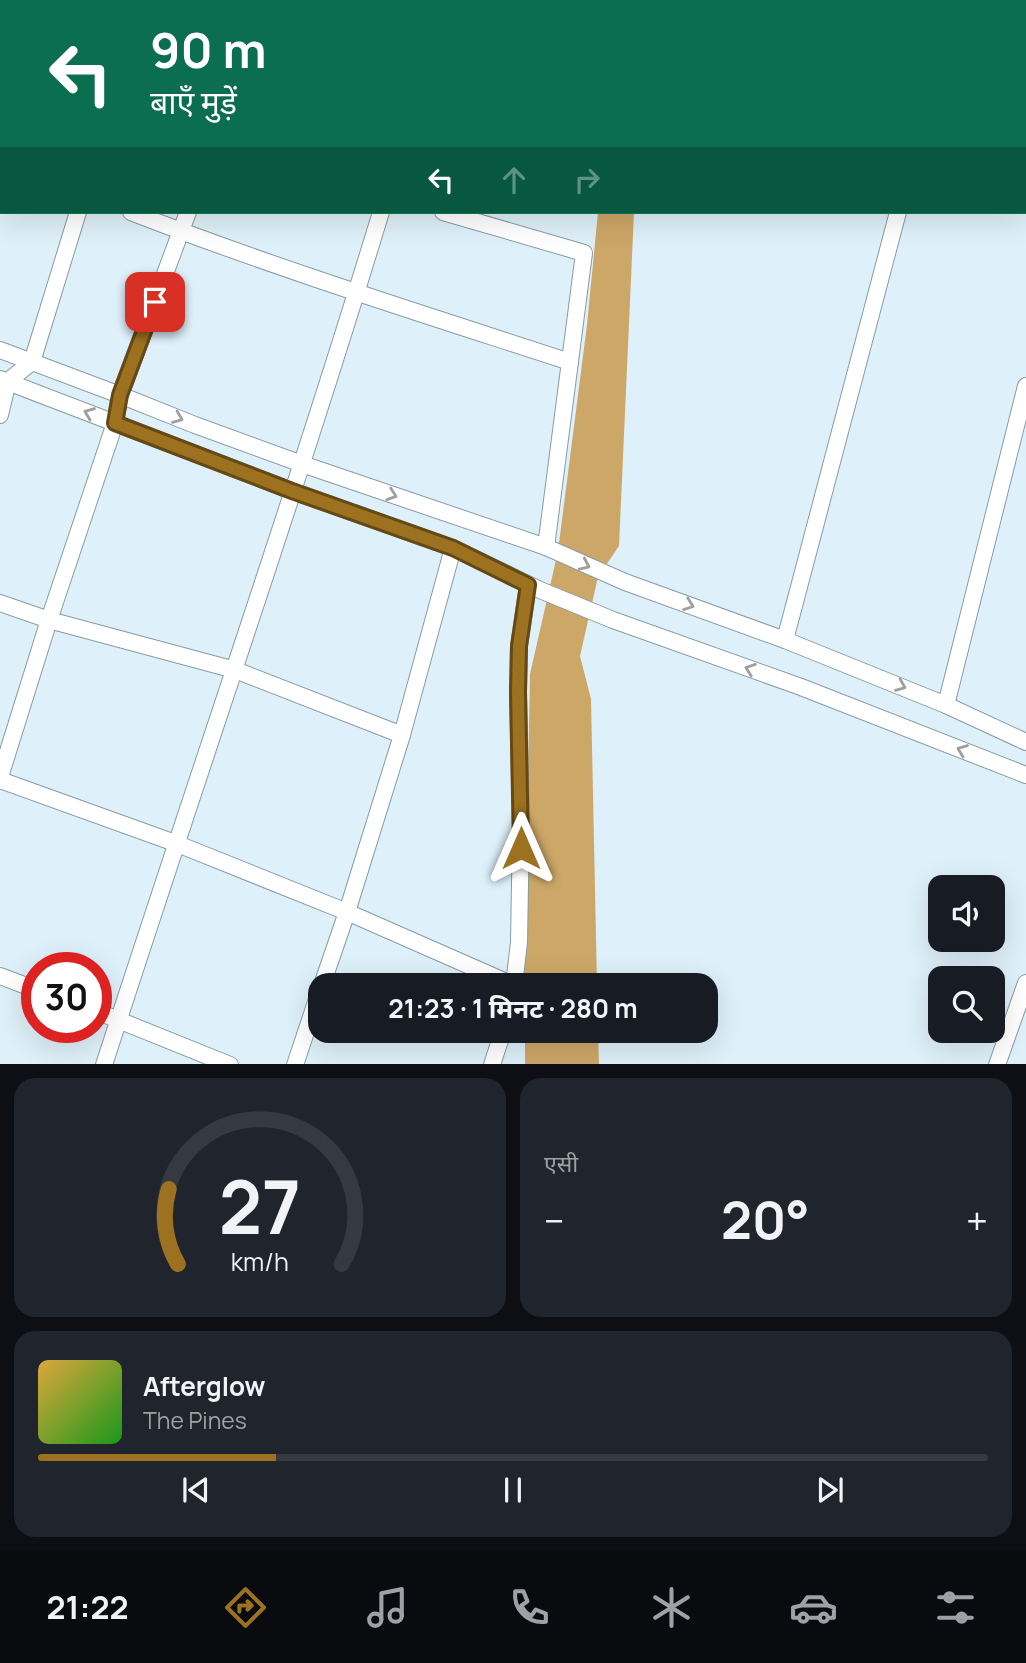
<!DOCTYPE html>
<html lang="hi">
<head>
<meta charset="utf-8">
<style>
	body { margin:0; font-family:Manrope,"Noto Sans Devanagari",sans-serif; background:#20242c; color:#f1f3f6; height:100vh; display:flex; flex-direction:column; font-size:26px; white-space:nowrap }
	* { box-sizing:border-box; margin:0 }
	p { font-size:23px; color:#9ea1a6 }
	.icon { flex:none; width:38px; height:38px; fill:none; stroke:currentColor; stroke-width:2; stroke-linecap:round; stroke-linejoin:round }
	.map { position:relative; height:1064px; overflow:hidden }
	.side { display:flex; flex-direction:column; gap:14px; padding:14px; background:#0d0f14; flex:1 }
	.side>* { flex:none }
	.top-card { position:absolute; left:0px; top:0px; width:1027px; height:214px; box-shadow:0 7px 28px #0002; background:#0b6e4f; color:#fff; overflow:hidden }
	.tools { position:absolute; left:928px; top:875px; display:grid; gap:14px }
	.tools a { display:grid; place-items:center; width:77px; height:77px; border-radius:14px; background:#171b24; box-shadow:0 7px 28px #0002; font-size:35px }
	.speed { position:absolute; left:21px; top:952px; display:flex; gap:14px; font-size:35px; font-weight:700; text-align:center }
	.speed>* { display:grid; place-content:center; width:91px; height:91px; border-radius:50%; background:#171b24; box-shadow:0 7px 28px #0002; line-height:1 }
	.speed .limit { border:10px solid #d22; background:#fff; color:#111 }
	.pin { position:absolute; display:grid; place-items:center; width:60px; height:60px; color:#fff; margin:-30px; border-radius:14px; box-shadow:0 4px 10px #0006 }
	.me { position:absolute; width:77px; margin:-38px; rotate:0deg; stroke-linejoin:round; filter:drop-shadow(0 0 5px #0008) }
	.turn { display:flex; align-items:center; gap:24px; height:147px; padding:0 35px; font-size:32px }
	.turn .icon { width:91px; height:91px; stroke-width:2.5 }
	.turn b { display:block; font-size:49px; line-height:60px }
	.lanes { display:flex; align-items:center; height:66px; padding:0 35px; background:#0003; justify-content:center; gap:35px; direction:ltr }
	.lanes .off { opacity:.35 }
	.big { font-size:52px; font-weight:700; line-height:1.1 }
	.side .tile { flex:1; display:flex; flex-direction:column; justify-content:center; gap:10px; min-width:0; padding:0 24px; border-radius:21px; background:#20242c }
	.side .dial { align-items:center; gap:0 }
	.dial svg { height:182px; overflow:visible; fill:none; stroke:#363941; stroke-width:7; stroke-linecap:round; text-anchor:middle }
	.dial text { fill:#f1f3f6; stroke:none }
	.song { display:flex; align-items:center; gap:21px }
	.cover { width:84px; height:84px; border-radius:10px; background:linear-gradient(135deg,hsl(40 70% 55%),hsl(120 70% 35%)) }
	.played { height:7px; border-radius:4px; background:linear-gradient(90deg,#9c7120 25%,#363941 25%) }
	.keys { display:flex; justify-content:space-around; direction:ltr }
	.heat { display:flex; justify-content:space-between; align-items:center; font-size:38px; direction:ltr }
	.side .tiles { flex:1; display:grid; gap:14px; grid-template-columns:1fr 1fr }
	.tile:last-child { grid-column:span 2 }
	.trip { position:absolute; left:308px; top:973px; width:410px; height:70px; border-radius:21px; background:#171b24; box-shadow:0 7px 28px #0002; font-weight:700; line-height:70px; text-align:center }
	.tabs { display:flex; height:112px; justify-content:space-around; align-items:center; background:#090b0e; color:#9ea1a6 }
	.tabs .icon { width:49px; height:49px }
	.tabs .selected { color:#9c7120 }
	.tabs b { font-size:32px; color:#f1f3f6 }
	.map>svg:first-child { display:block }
	.water { fill:#cda768 }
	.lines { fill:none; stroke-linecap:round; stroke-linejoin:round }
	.minor-casing { stroke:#8a9ba3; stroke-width:18 }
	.minor { stroke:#fff; stroke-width:16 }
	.oneway { stroke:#9d9fa1 }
	.route-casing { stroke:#654915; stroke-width:18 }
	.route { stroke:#9c7120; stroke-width:12 }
</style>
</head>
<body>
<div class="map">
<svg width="1026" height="1065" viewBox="0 0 1026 1065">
	<rect width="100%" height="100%" fill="#def0f9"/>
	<g class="water">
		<path d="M598,212H634L619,546L598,577L580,656L591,699L597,985H524L530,674L558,551L587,325Z"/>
		<path d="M525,1031H598L599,1064H525Z"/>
	</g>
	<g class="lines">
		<defs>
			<g id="minor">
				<path d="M32,0L37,2"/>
				<path d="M145,2L146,0"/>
				<path d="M253,2L254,0"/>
				<path d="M445,2V0"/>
				<path d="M948,2V0"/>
				<path d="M1026,164V165"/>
				<path d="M131,212C275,268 423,314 570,362"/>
				<path d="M443,212L584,253L546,547"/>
				<path d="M0,350L120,395L195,425L302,464L546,547L625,582L785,640L946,705L1026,742"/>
				<path d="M0,379L292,491L453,548L540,590L613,620L801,687L1026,775"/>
				<path d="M0,415L8,381L32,362L78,212"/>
				<path d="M0,603L49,620L235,670L402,735"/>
				<path d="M785,640L898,212"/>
				<path d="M946,705L1026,386"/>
				<path d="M0,777L49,620L115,423L120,395L188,212"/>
				<path d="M0,780L175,843L347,912L513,985"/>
				<path d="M0,976L37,990"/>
				<path d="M322,985L347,912L402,735L453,548"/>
				<path d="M514,985L519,942L521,824L518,692L519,646L528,585"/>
				<path d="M96,1011L230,1065"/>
				<path d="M104,1065C196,780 294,498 381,212"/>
				<path d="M295,1065L320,990"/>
				<path d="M492,1065L503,1031"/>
				<path d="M997,1065L1026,983"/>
			</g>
		</defs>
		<use href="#minor" class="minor-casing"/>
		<use href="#minor" class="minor"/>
	</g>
	<defs><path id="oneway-chevron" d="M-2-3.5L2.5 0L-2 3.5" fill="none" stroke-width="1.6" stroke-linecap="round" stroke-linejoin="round" transform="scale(1.75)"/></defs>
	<g class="oneway">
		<use href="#oneway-chevron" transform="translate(89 413) rotate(-159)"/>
		<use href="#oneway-chevron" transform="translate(178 418) rotate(22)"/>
		<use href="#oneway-chevron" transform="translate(392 495) rotate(19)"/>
		<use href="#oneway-chevron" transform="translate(585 565) rotate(24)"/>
		<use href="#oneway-chevron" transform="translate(689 605) rotate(20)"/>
		<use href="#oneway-chevron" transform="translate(750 669) rotate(-160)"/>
		<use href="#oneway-chevron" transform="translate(901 686) rotate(22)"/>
		<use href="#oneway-chevron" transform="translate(962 750) rotate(-159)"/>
	</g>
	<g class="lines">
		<defs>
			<path id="route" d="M155,302L120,395L115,423L292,491L453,548L528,585L519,646L518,692L521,848"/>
		</defs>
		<use href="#route" class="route-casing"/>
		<use href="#route" class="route"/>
	</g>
</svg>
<div class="tools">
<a><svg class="icon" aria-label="sound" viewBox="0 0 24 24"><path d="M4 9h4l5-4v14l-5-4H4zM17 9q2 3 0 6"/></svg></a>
<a><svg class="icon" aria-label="search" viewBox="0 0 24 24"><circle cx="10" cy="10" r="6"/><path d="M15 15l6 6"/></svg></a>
</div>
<div class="speed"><div class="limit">30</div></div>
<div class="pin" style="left:155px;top:302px;background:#d93025"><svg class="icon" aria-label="arrive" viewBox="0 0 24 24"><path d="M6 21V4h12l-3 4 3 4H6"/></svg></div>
<svg class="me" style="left:521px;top:848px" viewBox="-20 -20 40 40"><path d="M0-17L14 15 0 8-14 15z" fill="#9c7120" stroke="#fff" stroke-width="4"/></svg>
<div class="trip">21:23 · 1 मिनट · 280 m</div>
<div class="top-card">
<div class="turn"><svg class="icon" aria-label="left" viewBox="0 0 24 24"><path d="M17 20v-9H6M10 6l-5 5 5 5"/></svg><div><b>90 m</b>बाएँ मुड़ें</div></div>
<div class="lanes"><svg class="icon" aria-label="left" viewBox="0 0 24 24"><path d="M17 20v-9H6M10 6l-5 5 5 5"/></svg><svg class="icon off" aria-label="ahead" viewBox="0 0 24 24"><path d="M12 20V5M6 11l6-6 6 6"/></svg><svg class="icon off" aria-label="right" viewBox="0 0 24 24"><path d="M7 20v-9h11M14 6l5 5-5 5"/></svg></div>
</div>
</div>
<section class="side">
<div class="tiles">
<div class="tile dial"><svg viewBox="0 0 100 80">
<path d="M14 69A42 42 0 1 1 86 69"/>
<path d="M14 69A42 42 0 0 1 10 36" stroke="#9c7120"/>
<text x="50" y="56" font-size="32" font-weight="700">27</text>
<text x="50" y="72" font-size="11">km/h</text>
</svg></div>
<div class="tile"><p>एसी</p>
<div class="heat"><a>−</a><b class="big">20°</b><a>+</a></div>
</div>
<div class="tile">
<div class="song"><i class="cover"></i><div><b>Afterglow</b><p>The Pines</p></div></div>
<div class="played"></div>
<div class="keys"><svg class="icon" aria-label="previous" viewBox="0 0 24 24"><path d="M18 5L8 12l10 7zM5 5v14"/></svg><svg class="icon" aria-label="pause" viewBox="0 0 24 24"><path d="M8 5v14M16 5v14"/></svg><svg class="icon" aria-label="next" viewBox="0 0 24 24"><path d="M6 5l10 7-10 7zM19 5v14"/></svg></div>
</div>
</div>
</section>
<nav class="tabs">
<b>21:22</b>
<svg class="icon selected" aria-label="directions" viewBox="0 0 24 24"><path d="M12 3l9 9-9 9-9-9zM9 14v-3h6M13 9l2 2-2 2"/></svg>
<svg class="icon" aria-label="music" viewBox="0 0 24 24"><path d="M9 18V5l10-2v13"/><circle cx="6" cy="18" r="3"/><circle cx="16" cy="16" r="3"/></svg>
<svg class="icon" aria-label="phone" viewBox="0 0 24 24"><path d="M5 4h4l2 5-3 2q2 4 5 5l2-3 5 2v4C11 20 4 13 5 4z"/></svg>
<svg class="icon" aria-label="climate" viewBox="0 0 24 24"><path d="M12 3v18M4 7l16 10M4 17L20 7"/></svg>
<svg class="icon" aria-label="car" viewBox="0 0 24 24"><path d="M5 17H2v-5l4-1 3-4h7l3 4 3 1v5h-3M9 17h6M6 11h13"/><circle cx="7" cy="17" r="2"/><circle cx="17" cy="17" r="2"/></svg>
<svg class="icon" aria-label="filters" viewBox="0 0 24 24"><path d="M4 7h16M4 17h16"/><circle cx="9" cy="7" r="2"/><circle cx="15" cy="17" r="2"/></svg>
</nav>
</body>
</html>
